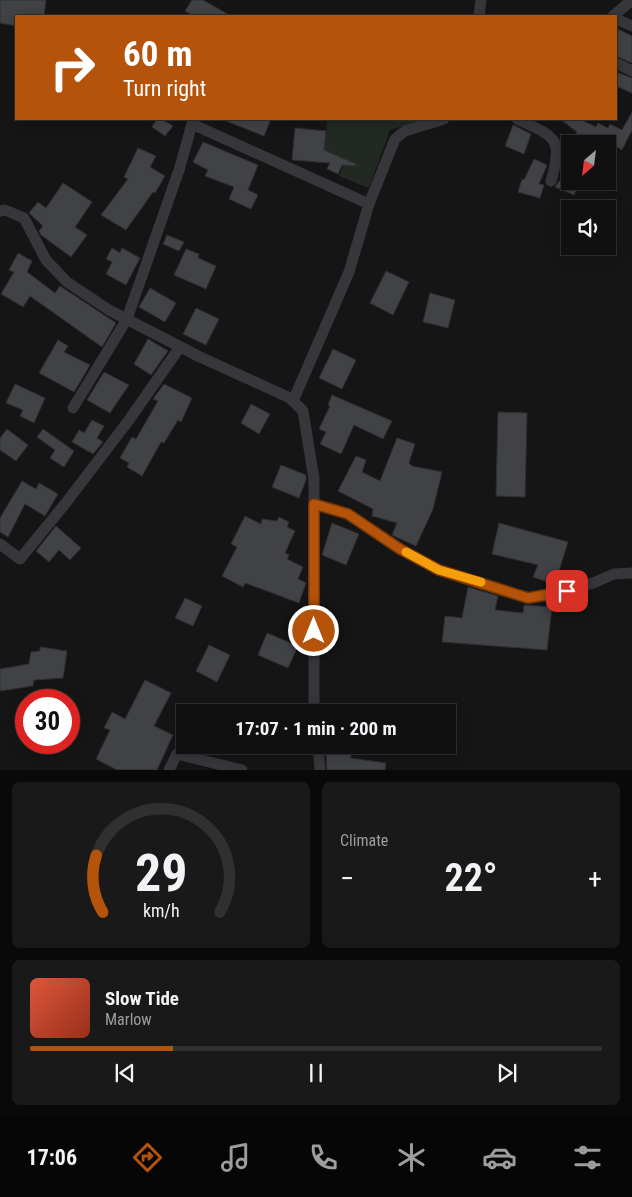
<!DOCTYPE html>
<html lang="en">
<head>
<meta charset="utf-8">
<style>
	body { margin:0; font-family:"Roboto Condensed",sans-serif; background:#191919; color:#f1f3f6; height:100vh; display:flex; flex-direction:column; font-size:19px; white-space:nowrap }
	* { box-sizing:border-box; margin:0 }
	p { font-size:16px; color:#9c9d9f }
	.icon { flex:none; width:28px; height:28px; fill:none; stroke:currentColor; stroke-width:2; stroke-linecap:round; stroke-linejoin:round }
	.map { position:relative; height:770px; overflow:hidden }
	.panel { display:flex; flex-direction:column; gap:12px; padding:12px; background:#090909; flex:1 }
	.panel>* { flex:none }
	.hud { position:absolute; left:15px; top:15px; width:602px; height:105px; border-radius:0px; box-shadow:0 2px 12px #0003,0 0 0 1px #303030; background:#b45309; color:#fff; overflow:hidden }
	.needle { width:32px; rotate:208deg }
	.controls { position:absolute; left:561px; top:135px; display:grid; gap:10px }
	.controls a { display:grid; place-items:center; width:55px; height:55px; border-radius:0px; background:#101010; box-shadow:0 2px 12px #0003,0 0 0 1px #303030; font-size:25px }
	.speed { position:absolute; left:15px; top:689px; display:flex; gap:10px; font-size:25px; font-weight:700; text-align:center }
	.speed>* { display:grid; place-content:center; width:65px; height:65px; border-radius:50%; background:#101010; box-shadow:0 2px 12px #0003,0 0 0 1px #303030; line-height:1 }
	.speed .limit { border:8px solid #d22; background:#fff; color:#111 }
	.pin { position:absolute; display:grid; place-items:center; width:42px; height:42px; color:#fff; margin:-21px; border-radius:10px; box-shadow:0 2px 8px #0006 }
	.me { position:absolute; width:55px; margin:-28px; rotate:0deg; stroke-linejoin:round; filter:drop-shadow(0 0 4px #0008) }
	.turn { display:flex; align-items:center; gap:18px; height:105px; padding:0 25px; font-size:22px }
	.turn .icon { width:65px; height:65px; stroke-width:2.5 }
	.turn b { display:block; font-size:35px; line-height:42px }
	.big { font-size:38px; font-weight:700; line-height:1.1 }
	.panel .tile { flex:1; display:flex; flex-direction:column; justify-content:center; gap:8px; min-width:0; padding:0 18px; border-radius:8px; background:#191919 }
	.panel .dial { align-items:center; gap:0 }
	.dial svg { height:130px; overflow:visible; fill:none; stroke:#303030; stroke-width:7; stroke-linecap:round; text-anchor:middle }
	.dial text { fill:#f1f3f6; stroke:none }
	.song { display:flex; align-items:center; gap:15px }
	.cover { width:60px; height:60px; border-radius:8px; background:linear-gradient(135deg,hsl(10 70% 55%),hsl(10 70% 35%)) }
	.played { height:5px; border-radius:2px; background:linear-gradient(90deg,#b45309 25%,#303030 25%) }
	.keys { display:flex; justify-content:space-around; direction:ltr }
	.heat { display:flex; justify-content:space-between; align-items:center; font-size:28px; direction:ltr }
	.panel .tiles { flex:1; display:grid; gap:12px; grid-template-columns:1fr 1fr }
	.tile:last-child { grid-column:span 2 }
	.trip { position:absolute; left:176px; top:704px; width:280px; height:50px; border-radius:0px; background:#101010; box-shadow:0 2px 12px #0003,0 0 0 1px #303030; font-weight:700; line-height:50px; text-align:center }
	.tab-bar { display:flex; height:80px; justify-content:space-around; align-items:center; background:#060606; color:#9c9d9f }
	.tab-bar .icon { width:35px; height:35px }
	.tab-bar .on { color:#b45309 }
	.tab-bar b { font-size:22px; color:#f1f3f6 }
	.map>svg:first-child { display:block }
	.green { fill:#212922 }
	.building { fill:#414246; stroke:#2f2f32 }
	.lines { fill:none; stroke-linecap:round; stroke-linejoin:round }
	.street { stroke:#36363b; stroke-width:11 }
	.route-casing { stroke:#753606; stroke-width:12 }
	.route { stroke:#b45309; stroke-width:9 }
	.slow { stroke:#f59e0b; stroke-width:9 }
</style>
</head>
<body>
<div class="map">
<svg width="632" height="770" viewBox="0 0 632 770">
	<rect width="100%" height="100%" fill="#151516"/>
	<path class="green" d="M322,119H426L390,130L369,188L339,176L345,161L324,152L327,121Z"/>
	<g class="building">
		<path d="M0,0H46L44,16H16V26L0,23Z"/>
		<path d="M192,0H203L231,16H194L185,11Z"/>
		<path d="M616,28L632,36V63L616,56Z"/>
		<path d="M616,72L632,78V93L616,86Z"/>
		<path d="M632,112V130L622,150L617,147L608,170V144H572L577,132L560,119H579L596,127L598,123L608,128L610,124L622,130Z"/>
		<path d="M157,119H162L173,126L165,136L152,127Z"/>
		<path d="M221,119H271L264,136Z"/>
		<path d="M513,125L531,134L524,154L505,146Z"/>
		<path d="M295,128L326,131L324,150L356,164V166L342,165L338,174L327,169L330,163L292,160Z"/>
		<path d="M203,142L258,165L248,190L258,195L251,209L229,199L234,187L205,176L208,170L193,162Z"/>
		<path d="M138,148L156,156L150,167L165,176L155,193L153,192L126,230L101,215L128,179L124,177Z"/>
		<path d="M534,159L547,165L539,184L544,185L540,198L518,192L522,179L524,180Z"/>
		<path d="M559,181H580L574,195L555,187Z"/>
		<path d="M63,183L92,202L75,227L87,235L71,257L41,235L39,231L43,226L29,213L38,202L46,208Z"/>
		<path d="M167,235L184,242L179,251L163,244Z"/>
		<path d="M112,248L120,253L122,248L140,258L126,285L106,274L112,262L106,259Z"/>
		<path d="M186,249L199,254L198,258L216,266L206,289L174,275Z"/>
		<path d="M18,253L32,261L27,272L55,293L60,286L116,323L102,347L30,296L23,307L1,294L14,272L9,270Z"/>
		<path d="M386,271L409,282L393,315L370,303Z"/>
		<path d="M150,288L176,303L165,322L139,307Z"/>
		<path d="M430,293L455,300L448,328L423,322Z"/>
		<path d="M196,308L219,319L206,345L183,334Z"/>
		<path d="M148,339L168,351L151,375L134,364Z"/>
		<path d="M58,340L68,346L64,352L90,365L74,392L39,373Z"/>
		<path d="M333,349L356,360L342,389L319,378Z"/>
		<path d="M104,372L129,385L110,413L87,400Z"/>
		<path d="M15,384L45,398L34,423L20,416L23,410L6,403Z"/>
		<path d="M164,384L192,398L181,422L178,420L164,443L161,442L142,476L127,467L129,463L120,458L132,437L136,439L158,401L153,399Z"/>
		<path d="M332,395L392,421L383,439L354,425L341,454L320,444L326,432L319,429L330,406L328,405Z"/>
		<path d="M251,404L270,414L259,434L241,423Z"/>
		<path d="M498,412L527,413L525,497L496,496Z"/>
		<path d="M92,420L104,426L97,438L103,442L93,454L72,442L79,430L84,433Z"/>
		<path d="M7,429L28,445L16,461L0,450V438Z"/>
		<path d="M43,429L74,451L64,467L50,458L55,450L37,437Z"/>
		<path d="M397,438L415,444L409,463L412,466L442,472L433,509L416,546L392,535L397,523L372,516L373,509L338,491L356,456L366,460L362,472L380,481Z"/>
		<path d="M281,465L306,475V480L299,498L272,487Z"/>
		<path d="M22,481L36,489L39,483L58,494L45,516L25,504L8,537L0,532V518Z"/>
		<path d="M245,516L261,524L262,519L277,521L279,517L289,522L287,527L295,531L285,553L289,555L287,559L303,567L298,579L306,583L299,603L245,583L243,587L222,576L237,547L231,544Z"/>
		<path d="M332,523L359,534L346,565L322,555Z"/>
		<path d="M499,523L568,542L559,571L555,570L551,583L533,577L538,565L492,554Z"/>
		<path d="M56,526L81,548L70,560L59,550L49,562L36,551Z"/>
		<path d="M468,587L498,596L495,610L523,613L524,605L552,607L547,650L442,642L445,616L462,618Z"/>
		<path d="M185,598L202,606L193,626L175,618Z"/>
		<path d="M267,633L298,646L288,668L258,655Z"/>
		<path d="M209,645L230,655L217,682L196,671Z"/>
		<path d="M40,647L67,651L63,678L34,680L33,686L0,691V669L29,664L31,652L40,651Z"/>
		<path d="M145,680L171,693L154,726L173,735L157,770H117L96,759L110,730L104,728L112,712L125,719Z"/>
		<path d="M326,752L351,753V758L386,763L385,770H327Z"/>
	</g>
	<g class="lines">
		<g class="street">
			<path d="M479,16L481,0"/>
			<path d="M613,16L632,0"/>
			<path d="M616,19L632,26"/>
			<path d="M616,63L632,71"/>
			<path d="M195,119L192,124L369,204"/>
			<path d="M517,119C555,137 564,137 551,181"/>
			<path d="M0,211L5,210L24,218L46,260L67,282L109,310L198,356L290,398L303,411L314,479V712"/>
			<path d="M293,401L349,272L369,204L395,139L405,131L444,119"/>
			<path d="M73,408L127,319L179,170L192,124"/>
			<path d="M314,504L348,514L400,549L439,570L528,598L554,595L593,583L614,574L632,573"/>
			<path d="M0,544L20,559L65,504L129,420L180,347"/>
			<path d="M318,745L320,770"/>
			<path d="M169,770L177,754L242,770"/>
		</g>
	</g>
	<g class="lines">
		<defs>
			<path id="route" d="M314,631V504L348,514L400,549L439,570L528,598L567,591"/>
		</defs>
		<use href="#route" class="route-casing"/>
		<use href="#route" class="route"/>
		<path class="slow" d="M406,552L439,570L481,582"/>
	</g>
</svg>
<div class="controls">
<a><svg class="needle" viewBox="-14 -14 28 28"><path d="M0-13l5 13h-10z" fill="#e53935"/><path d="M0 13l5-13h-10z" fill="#9c9d9f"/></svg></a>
<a><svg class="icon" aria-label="sound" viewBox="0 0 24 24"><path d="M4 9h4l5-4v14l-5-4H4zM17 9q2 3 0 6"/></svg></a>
</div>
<div class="speed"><div class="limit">30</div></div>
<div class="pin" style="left:567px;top:591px;background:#d93025"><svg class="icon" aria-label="arrive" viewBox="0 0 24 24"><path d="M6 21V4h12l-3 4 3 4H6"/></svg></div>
<svg class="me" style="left:314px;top:631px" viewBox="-20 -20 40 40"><circle r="17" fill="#b45309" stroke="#fff" stroke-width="3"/><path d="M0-11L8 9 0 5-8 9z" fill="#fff"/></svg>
<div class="trip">17:07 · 1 min · 200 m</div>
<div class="hud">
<div class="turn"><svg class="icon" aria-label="right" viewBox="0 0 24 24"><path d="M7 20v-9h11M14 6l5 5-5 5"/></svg><div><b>60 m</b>Turn right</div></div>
</div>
</div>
<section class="panel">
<div class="tiles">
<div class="tile dial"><svg viewBox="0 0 100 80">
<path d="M14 69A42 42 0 1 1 86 69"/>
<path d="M14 69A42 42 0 0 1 10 34" stroke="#b45309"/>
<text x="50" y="56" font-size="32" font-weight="700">29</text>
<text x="50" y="72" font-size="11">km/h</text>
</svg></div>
<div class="tile"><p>Climate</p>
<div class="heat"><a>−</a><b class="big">22°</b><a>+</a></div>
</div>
<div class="tile">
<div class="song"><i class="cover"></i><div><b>Slow Tide</b><p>Marlow</p></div></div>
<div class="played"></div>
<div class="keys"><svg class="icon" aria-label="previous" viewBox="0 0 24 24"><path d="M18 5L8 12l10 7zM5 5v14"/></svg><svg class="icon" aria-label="pause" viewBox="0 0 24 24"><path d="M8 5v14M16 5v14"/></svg><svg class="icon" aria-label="next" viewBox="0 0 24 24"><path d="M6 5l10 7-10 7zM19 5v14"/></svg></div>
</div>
</div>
</section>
<nav class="tab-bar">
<b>17:06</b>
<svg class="icon on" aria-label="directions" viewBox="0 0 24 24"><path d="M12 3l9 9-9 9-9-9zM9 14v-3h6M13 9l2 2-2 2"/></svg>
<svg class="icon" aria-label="music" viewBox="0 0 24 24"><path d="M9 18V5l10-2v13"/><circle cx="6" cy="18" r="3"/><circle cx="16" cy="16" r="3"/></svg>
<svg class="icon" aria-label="phone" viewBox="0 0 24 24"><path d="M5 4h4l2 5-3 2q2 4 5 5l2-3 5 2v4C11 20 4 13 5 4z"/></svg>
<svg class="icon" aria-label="climate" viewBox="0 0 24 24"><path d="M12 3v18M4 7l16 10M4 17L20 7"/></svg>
<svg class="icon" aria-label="car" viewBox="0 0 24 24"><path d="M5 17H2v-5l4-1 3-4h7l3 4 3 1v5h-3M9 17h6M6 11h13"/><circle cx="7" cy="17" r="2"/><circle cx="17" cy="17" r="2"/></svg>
<svg class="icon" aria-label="filters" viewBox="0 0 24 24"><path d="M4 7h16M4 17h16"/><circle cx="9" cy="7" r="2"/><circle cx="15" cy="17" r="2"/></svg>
</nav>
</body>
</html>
